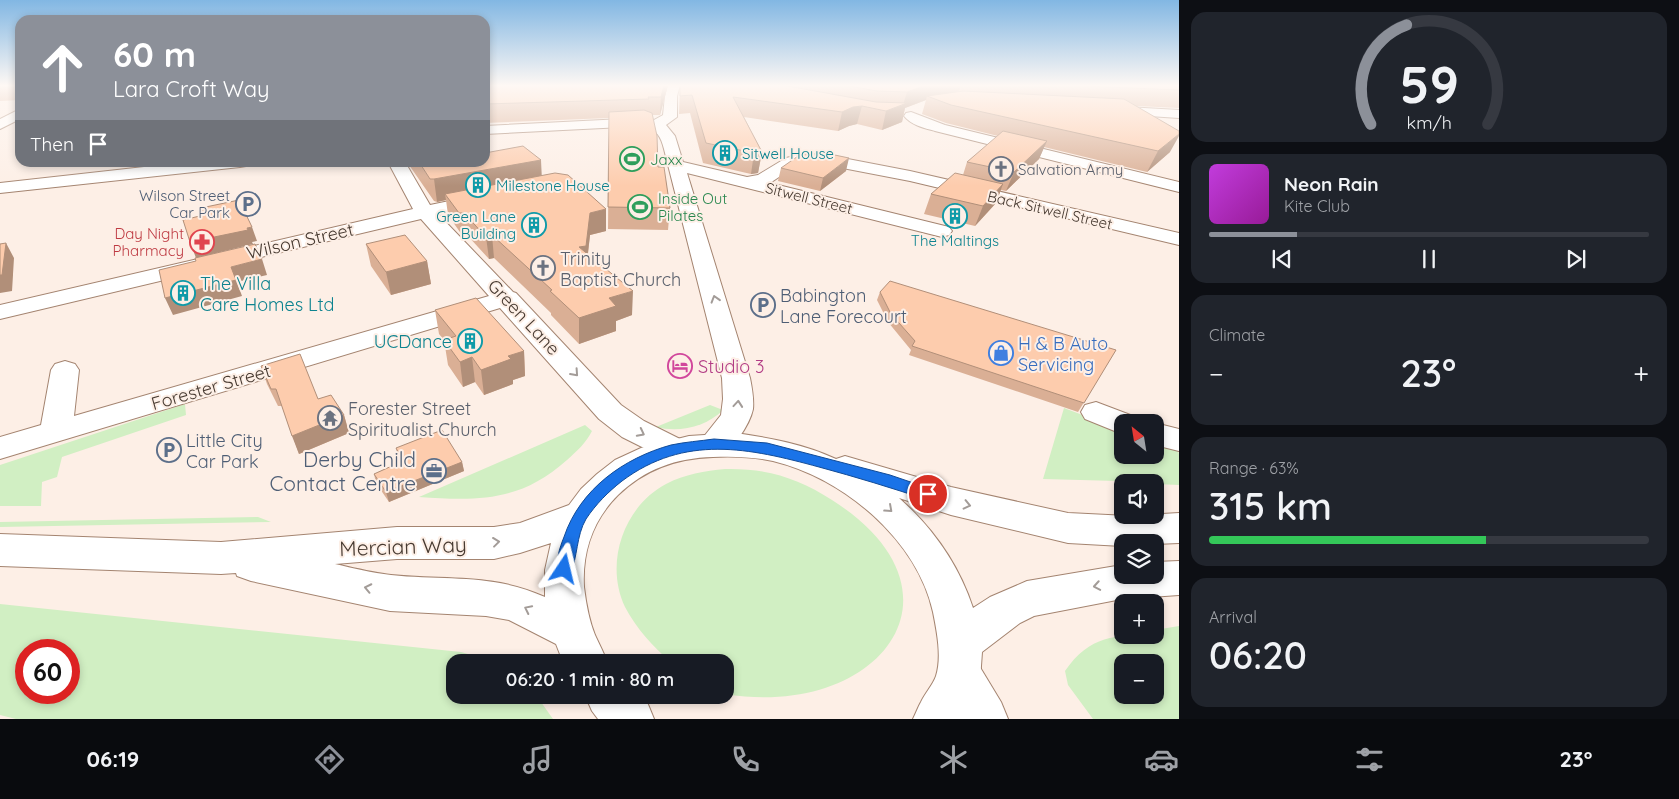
<!DOCTYPE html>
<html lang="en">
<head>
<meta charset="utf-8">
<style>
	body { margin:0; font-family:Quicksand,sans-serif; background:#20242c; color:#f1f3f6; height:100vh; display:flex; flex-direction:column; font-size:19px; white-space:nowrap }
	* { box-sizing:border-box; margin:0 }
	p { font-size:16px; color:#9ea1a6 }
	.icon { flex:none; width:28px; height:28px; fill:none; stroke:currentColor; stroke-width:2; stroke-linecap:round; stroke-linejoin:round }
	.map { position:relative; flex:1; overflow:hidden }
	.panel { display:flex; flex-direction:column; gap:12px; padding:12px; background:#0d0f14; width:500px }
	.panel>* { flex:none }
	.banner { position:absolute; left:15px; top:15px; width:475px; height:152px; border-radius:15px; box-shadow:0 2px 8px #0003; background:#8c9099; color:#fff; overflow:hidden }
	.needle { width:32px; rotate:330deg }
	.buttons { position:absolute; left:1114px; top:414px; display:grid; gap:10px }
	.buttons a { display:grid; place-items:center; width:50px; height:50px; border-radius:10px; background:#171b24; box-shadow:0 2px 8px #0003; font-size:25px }
	.speed { position:absolute; left:15px; top:639px; display:flex; gap:10px; font-size:25px; font-weight:700; text-align:center }
	.speed>* { display:grid; place-content:center; width:65px; height:65px; border-radius:50%; background:#171b24; box-shadow:0 2px 8px #0003; line-height:1 }
	.speed .limit { border:8px solid #d22; background:#fff; color:#111 }
	.pin { position:absolute; display:grid; place-items:center; width:42px; height:42px; color:#fff; margin:-21px; border:2px solid #fff; border-radius:50%; box-shadow:0 1px 5px #0007 }
	.me { position:absolute; width:55px; margin:-28px; rotate:10deg; stroke-linejoin:round; filter:drop-shadow(0 0 4px #0008) }
	.turn { display:flex; align-items:center; gap:18px; height:105px; padding:0 15px; font-size:22px }
	.turn .icon { width:65px; height:65px; stroke-width:2.5 }
	.turn b { display:block; font-size:35px; line-height:42px }
	.then { display:flex; align-items:center; height:48px; padding:0 15px; background:#0003; gap:10px; font-size:19px }
	.big { font-size:38px; font-weight:600; line-height:1.1 }
	.panel .card { flex:1; display:flex; flex-direction:column; justify-content:center; gap:8px; min-width:0; padding:0 18px; border-radius:15px; background:#20242c }
	.panel .dial { align-items:center; gap:0 }
	.dial svg { height:130px; overflow:visible; fill:none; stroke:#363941; stroke-width:7; stroke-linecap:round; text-anchor:middle }
	.dial text { fill:#f1f3f6; stroke:none }
	.song { display:flex; align-items:center; gap:15px }
	.cover { width:60px; height:60px; border-radius:8px; background:linear-gradient(135deg,hsl(290 70% 55%),hsl(300 70% 35%)) }
	.played { height:5px; border-radius:2px; background:linear-gradient(90deg,#8c9099 20%,#363941 20%) }
	.keys { display:flex; justify-content:space-around; direction:ltr }
	.heat { display:flex; justify-content:space-between; align-items:center; font-size:28px; direction:ltr }
	.charge { height:8px; border-radius:4px; background:linear-gradient(90deg,#34c759 63%,#363941 0) }
	.trip { position:absolute; left:446px; top:654px; width:288px; height:50px; border-radius:15px; background:#171b24; box-shadow:0 2px 8px #0003; font-weight:600; line-height:50px; text-align:center }
	.tab-bar { display:flex; height:80px; justify-content:space-around; align-items:center; background:#090b0e; color:#9ea1a6 }
	.tab-bar .icon { width:35px; height:35px }
	.tab-bar .selected { color:#8c9099 }
	.tab-bar b { font-size:22px; color:#f1f3f6 }
	main { display:flex; flex:1; min-height:0 }
	.map>svg:first-child { display:block }
	.green { fill:#d1efc3; fill-rule:evenodd }
	.lines { fill:none; stroke-linecap:round; stroke-linejoin:round }
	.minor-casing { stroke:#a48470; stroke-width:2 }
	.major-casing { stroke:#a48470; stroke-width:2 }
	.minor { fill:#fff; fill-rule:evenodd }
	.major { fill:#fff; fill-rule:evenodd }
	.wall { fill:#daaf95 }
	.shaded-wall { fill:#b18f79 }
	.building { fill:#fdccad; stroke:#b18f79 }
	.oneway { stroke:#a39c98 }
	.route { fill:#1a73e8; stroke:#114b97 }
	.labels { text-anchor:middle; dominant-baseline:central; stroke-width:4; stroke-linejoin:round; paint-order:stroke }
	.far-culture-label { font-size:15px; fill:#0d838f; stroke:#fdefe6; text-anchor:start }
	.far-leisure-label { font-size:15px; fill:#27864d; stroke:#fdefe6; text-anchor:start }
	.far-worship-label { font-size:15px; fill:#5b616d; stroke:#fdefe6; text-anchor:start }
	.far-service-label { font-size:15px; fill:#4e5e75; stroke:#fdefe6; text-anchor:end }
	.far-street-label { font-size:15px; fill:#473a31; stroke:#fdefe6 }
	.far-health-label { font-size:15px; fill:#be3a42; stroke:#fdefe6; text-anchor:end }
	.street-label { font-size:18px; fill:#473a31; stroke:#fdefe6 }
	.worship-label { font-size:18px; fill:#5b616d; stroke:#fdefe6; text-anchor:start }
	.culture-label { font-size:18px; fill:#0d838f; stroke:#fdefe6; text-anchor:start }
	.service-label { font-size:18px; fill:#4e5e75; stroke:#fdefe6; text-anchor:start }
	.shop-label { font-size:18px; fill:#366cbe; stroke:#fdefe6; text-anchor:start }
	.hotel-label { font-size:18px; fill:#b23c85; stroke:#fdefe6; text-anchor:start }
	.near-service-label { font-size:21px; fill:#4e5e75; stroke:#fdefe6; text-anchor:end }
	.near-street-label { font-size:21px; fill:#473a31; stroke:#fdefe6 }
</style>
</head>
<body>
<main>
<div class="map">
<svg width="1179" height="719" viewBox="0 0 1179 719">
	<rect width="100%" height="100%" fill="#fdefe6"/>
	<g class="green">
		<path d="M185,404L186,415L62,457L57,477L42,482L41,506H0V465Z"/>
		<path d="M710,405L723,410C706,427 679,433 656,427Z"/>
		<path d="M1064,408L1122,430V455H1155V441L1176,444L1179,454V485L1155,484V482L1043,479Z"/>
		<path d="M585,425L592,431C586,443 577,451 567,460C520,502 478,501 419,497Z"/>
		<path d="M725,469C766,468 798,478 832,500C978,593 878,719 725,694V662H671C653,647 636,628 625,607C604,563 624,506 666,484C685,474 705,471 725,469Z"/>
		<path d="M258,517L271,522L0,527V522Z"/>
		<path d="M0,604L461,652L495,662H455V695H536L553,719H16L0,715ZM26,650H69V692H26Z"/>
		<path d="M1179,626V719H1093L1068,685L1065,671C1090,635 1115,635 1155,635V630ZM1155,662V695H1122V662Z"/>
	</g>
	<g class="lines">
		<defs>
			<g id="minor">
				<path d="M668,85H680L677,96V117L666,125L675,136L683,162L747,177L758,175L786,158L803,154L827,155L910,171L1179,233V245L910,181L827,165H797L770,183L949,227L952,231L949,235L942,237L687,173L750,378C752,388 754,399 753,409C750,424 731,455 714,455C711,455 706,453 703,452L698,444L721,415L723,399L722,378L664,149C661,137 657,129 643,126L485,134V126L643,118L654,120L663,115L665,96Z"/>
				<path d="M1109,106L1179,110V118L1104,113L1102,110Z"/>
				<path d="M20,109V119L0,129V119Z"/>
				<path d="M911,112L945,125L1179,182V192L935,131C924,128 911,125 904,116L906,113Z"/>
				<path d="M189,162H248L246,166L240,167L0,193V183Z"/>
				<path d="M388,162H405L430,205L483,194L490,196L492,200L490,204L439,215L513,292L516,293L621,405L644,421L684,441L689,449L684,457L673,461L662,457L622,437L599,419L500,308L0,459V437L41,425L51,370L55,364L65,361L75,364L79,370L74,416L489,296L421,219L0,319V305L413,209Z"/>
				<path d="M1096,402L1133,416L1137,422H1122V434L1085,419L1081,412L1085,405Z"/>
				<path d="M1155,423L1179,429V451L1155,445Z"/>
				<path d="M959,653L975,659L1001,702L1008,719H958L937,675L943,659Z"/>
			</g>
			<g id="major">
				<path d="M736,433C770,438 804,444 836,459L845,456L951,487L1068,513L1128,516L1179,513V543L1155,544V542H1122V546L1068,543L951,515L899,498C933,528 959,565 973,608L990,597L1027,581L1122,565V575H1155V562L1179,561V595L1122,599L1034,616L1020,623L982,652L980,680L964,719H913C916,713 918,707 921,702C925,693 933,685 936,676C942,657 937,632 933,612C917,540 844,478 773,461C754,457 733,456 713,457C676,458 645,469 618,495C593,520 582,552 584,587C586,603 589,620 595,635C599,644 604,653 607,662H563L556,644L509,620L486,616L390,611L251,581L237,576L236,573L221,574L0,566V534L221,542L397,527H494L520,523L569,505L581,489L597,474L615,460L641,448L689,436ZM551,543L545,570V597C492,573 446,581 391,575C372,573 353,568 335,564L397,559H494L520,553Z"/>
				<path d="M585,695H640L647,702L654,719H598L592,711Z"/>
			</g>
		</defs>
		<use href="#minor" class="minor-casing"/>
		<use href="#major" class="major-casing"/>
		<use href="#minor" class="minor"/>
		<use href="#major" class="major"/>
	</g>
	<g class="wall">
		<path d="M0,85H20V100L0,101Z"/>
		<path d="M485,85H668L660,115H652L658,167L670,208L668,230L608,229L609,118L485,123Z"/>
		<path d="M680,85H1179V108L1137,106L1170,152L1147,172L1044,147L1039,159L1006,191L1001,190L996,203L975,226L924,214L931,194L963,175L967,162L998,136L946,123L922,114L926,100L905,108L902,122L882,130L857,124L849,126L838,131L744,117L762,152L758,173L751,174L703,163L690,113L679,114Z"/>
		<path d="M541,160V175L606,231L590,235L588,254L632,315L616,321V331L579,344L551,315V313L494,258L489,259L467,235H462L448,215L446,200L437,202L434,201L407,162H485Z"/>
		<path d="M781,168L846,171L820,191L778,181Z"/>
		<path d="M366,244L427,261L431,284L391,295L371,266Z"/>
		<path d="M880,292L1116,350L1078,412L909,355L911,350L888,322L877,300Z"/>
		<path d="M435,310L524,351L525,376L513,380V384L484,395L475,382L463,387L448,365L444,340L439,334Z"/>
		<path d="M261,366L344,415L349,433L299,454L282,406H278L267,384Z"/>
		<path d="M396,448L462,462L464,471L389,502L376,483L374,474L401,462L398,457Z"/>
	</g>
	<g class="shaded-wall">
		<path d="M15,85H20V95Z"/>
		<path d="M664,85H668L660,115L661,97Z"/>
		<path d="M926,85H961L957,97L927,96L926,100L905,108L902,122L882,130L886,111L903,105L907,92Z"/>
		<path d="M862,106L857,124L849,126L838,131L842,112L853,107Z"/>
		<path d="M1179,134V136L1170,152L1147,172L1158,151Z"/>
		<path d="M1047,141L1039,159L1006,191L1014,172Z"/>
		<path d="M762,152L758,173L751,174L754,153Z"/>
		<path d="M849,158L846,171L820,191L823,178Z"/>
		<path d="M541,160L542,181L445,194L446,200L437,202L434,179Z"/>
		<path d="M1003,184L996,203L975,226L983,206Z"/>
		<path d="M606,209V231L590,235L586,269L579,247L590,213Z"/>
		<path d="M252,227L257,241L252,242L253,244L196,258L190,242Z"/>
		<path d="M492,235L494,258L489,259L486,237Z"/>
		<path d="M6,243L14,258L12,291L0,293V275Z"/>
		<path d="M262,259L267,275L237,282L242,296L173,315L165,298L231,267Z"/>
		<path d="M427,261L431,284L391,295L386,272Z"/>
		<path d="M633,291L632,315L616,321V331L579,344V318L609,298Z"/>
		<path d="M524,351L525,376L513,380V384L484,395L481,370L508,356Z"/>
		<path d="M472,357L475,382L463,387L460,362Z"/>
		<path d="M344,415L349,433L299,454L292,436Z"/>
		<path d="M462,462L464,471L389,502L386,492Z"/>
	</g>
	<g class="building">
		<path d="M485,85H664L661,97H648L649,99L485,104Z"/>
		<path d="M680,85H782L876,102L907,103L886,111L862,106L853,107L842,112L733,97L762,152L754,153L706,143L692,95L680,96Z"/>
		<path d="M844,85H926L907,92L877,91Z"/>
		<path d="M1060,85H1179V90Z"/>
		<path d="M963,91L1124,99L1179,131V134L1158,151L951,105L927,96Z"/>
		<path d="M644,110L652,113L657,136L658,167H664L670,208L608,207L609,112Z"/>
		<path d="M1003,131L1047,141L1014,172L967,162Z"/>
		<path d="M523,146L541,160L434,179H430L419,162H485V153Z"/>
		<path d="M801,154H830L849,158L823,178L781,168Z"/>
		<path d="M555,173L568,175L606,209L590,213L586,246L579,247L633,291L609,298L616,306L579,318L550,291L552,290L492,235L486,237L464,213H459L445,194Z"/>
		<path d="M955,173L1003,184L983,206L931,194Z"/>
		<path d="M239,200L252,227L247,228L248,230L190,242L183,220L204,215L201,208Z"/>
		<path d="M405,235L427,261L386,272L366,244Z"/>
		<path d="M6,243L2,275H0V244Z"/>
		<path d="M255,244L262,259L231,267L236,280L165,298L159,270L196,261L195,258Z"/>
		<path d="M890,281L1116,350L1084,403L912,346L915,341L891,314L880,292Z"/>
		<path d="M476,298L524,351L508,356L511,359L481,370L472,357L460,362L444,340L456,336L435,310Z"/>
		<path d="M300,354L318,399L331,395L344,415L292,436L276,389H271L261,366Z"/>
		<path d="M442,430L462,462L386,492L374,474L403,461L396,448Z"/>
	</g>
	<defs><path id="oneway-chevron" d="M-2-3.5L2.5 0L-2 3.5" fill="none" stroke-width="1.6" stroke-linecap="round" stroke-linejoin="round" transform="scale(1.25)"/></defs>
	<g class="oneway">
		<use href="#oneway-chevron" transform="translate(715 299) rotate(-107)"/>
		<use href="#oneway-chevron" transform="translate(575 373) rotate(48)"/>
		<use href="#oneway-chevron" transform="translate(738 404) rotate(-85)"/>
		<use href="#oneway-chevron" transform="translate(641 433) rotate(27)"/>
		<use href="#oneway-chevron" transform="translate(967 505) rotate(13)"/>
		<use href="#oneway-chevron" transform="translate(889 509) rotate(42)"/>
		<use href="#oneway-chevron" transform="translate(496 542) rotate(-7)"/>
		<use href="#oneway-chevron" transform="translate(1097 586) rotate(170)"/>
		<use href="#oneway-chevron" transform="translate(368 588) rotate(-168)"/>
		<use href="#oneway-chevron" transform="translate(528 609) rotate(-154)"/>
	</g>
	<linearGradient id="sky" x2="0" y2="1"><stop stop-color="#82b7e3"/><stop offset="0.46" stop-color="#fef8f4"/><stop offset="1" stop-color="#fef8f4" stop-opacity="0"/></linearGradient>
	<rect width="1179" height="186" fill="url(#sky)"/>
	<path class="route" d="M714,439L767,443L890,475L934,490L936,494L934,498L928,500C892,488 856,477 819,467C749,448 685,434 622,481C608,492 596,504 586,519C576,536 578,557 570,574L564,576L559,574C554,564 560,547 564,537C580,489 624,458 671,445C685,442 700,441 714,439Z"/>
	<defs>
		<symbol id="building-ring" viewBox="-11 -11 22 22"><circle r="9.5" fill="#fdefe6" stroke="#0f9aa8" stroke-width="1.5"/><path d="M-4-6H4V6H1V3H-1V6H-4ZM-2.5-4.3h1.7v1.8h-1.7ZM.8-4.3h1.7v1.8H.8ZM-2.5-1h1.7V.8h-1.7ZM.8-1h1.7V.8H.8Z" fill="#0f9aa8"/></symbol>
		<symbol id="stadium-ring" viewBox="-11 -11 22 22"><circle r="9.5" fill="#fdefe6" stroke="#2e9e5b" stroke-width="1.5"/><path d="M0-5a6.5 5 0 1 0 0 10a6.5 5 0 1 0 0-10ZM-3.5-1.8h7v3.6h-7Z" fill="#2e9e5b"/></symbol>
		<symbol id="church-ring" viewBox="-11 -11 22 22"><circle r="9.5" fill="#fdefe6" stroke="#6b7280" stroke-width="1.5"/><path d="M-1.2-6h2.4v3.5h3.3v2.4h-3.3V6h-2.4V-.1h-3.3v-2.4h3.3Z" fill="#6b7280"/></symbol>
		<symbol id="parking-ring" viewBox="-11 -11 22 22"><circle r="9.5" fill="#fdefe6" stroke="#5c6f8a" stroke-width="1.5"/><path d="M-3.5-5.5H1a3.5 3.5 0 0 1 0 7H-1V5.5H-3.5ZM-1-3.4V-.6H.8a1.4 1.4 0 0 0 0-2.8Z" fill="#5c6f8a"/></symbol>
		<symbol id="pharmacy-ring" viewBox="-11 -11 22 22"><circle r="9.5" fill="#fdefe6" stroke="#e0444e" stroke-width="1.5"/><path d="M-2-6h4v4h4v4h-4v4h-4v-4h-4v-4h4Z" fill="#e0444e"/></symbol>
		<symbol id="shop-ring" viewBox="-11 -11 22 22"><circle r="9.5" fill="#fdefe6" stroke="#3f7fe0" stroke-width="1.5"/><path d="M-5-2.5h2.3a2.7 3.5 0 0 1 5.4 0H5L5.5 6h-11ZM-1.5-2.5h3a1.5 2.3 0 0 0-3 0Z" fill="#3f7fe0"/></symbol>
		<symbol id="hotel-ring" viewBox="-11 -11 22 22"><circle r="9.5" fill="#fdefe6" stroke="#d1479c" stroke-width="1.5"/><path d="M-6-4.5h1.5V1H6V5H4.5V3h-9V5H-6ZM-4 0a1.8 1.8 0 1 1 3.6 0ZM.5 0V-2.5h3Q6-2.5 6 0Z" fill="#d1479c"/></symbol>
		<symbol id="temple-ring" viewBox="-11 -11 22 22"><circle r="9.5" fill="#fdefe6" stroke="#6b7280" stroke-width="1.5"/><path d="M0-6L5-2H3V0L6.5 2.5H4V6H1.5V3h-3V6H-4V2.5H-6.5L-3 0V-2H-5Z" fill="#6b7280"/></symbol>
		<symbol id="office-ring" viewBox="-11 -11 22 22"><circle r="9.5" fill="#fdefe6" stroke="#5c6f8a" stroke-width="1.5"/><path d="M-6-3h4V-5.5h4V-3h4V5H-6ZM-1-4.5V-3h2v-1.5ZM-6 0V1H6V0Z" fill="#5c6f8a"/></symbol>
	</defs>
	<g fill-rule="evenodd">
		<use href="#building-ring" x="711" y="139" width="28" height="28"/>
		<use href="#stadium-ring" x="618" y="145" width="28" height="28"/>
		<use href="#church-ring" x="987" y="155" width="28" height="28"/>
		<use href="#building-ring" x="464" y="171" width="28" height="28"/>
		<use href="#parking-ring" x="234" y="190" width="28" height="28"/>
		<use href="#stadium-ring" x="626" y="193" width="28" height="28"/>
		<use href="#building-ring" x="941" y="202" width="28" height="28"/>
		<use href="#building-ring" x="520" y="211" width="28" height="28"/>
		<use href="#pharmacy-ring" x="188" y="228" width="28" height="28"/>
		<use href="#church-ring" x="529" y="254" width="28" height="28"/>
		<use href="#building-ring" x="169" y="279" width="28" height="28"/>
		<use href="#parking-ring" x="749" y="291" width="28" height="28"/>
		<use href="#building-ring" x="456" y="327" width="28" height="28"/>
		<use href="#shop-ring" x="987" y="339" width="28" height="28"/>
		<use href="#hotel-ring" x="666" y="352" width="28" height="28"/>
		<use href="#temple-ring" x="316" y="404" width="28" height="28"/>
		<use href="#parking-ring" x="155" y="436" width="28" height="28"/>
		<use href="#office-ring" x="420" y="457" width="28" height="28"/>
	</g>
	<g class="labels">
		<g class="far-culture-label">
			<text x="742" y="153">Sitwell House</text>
			<text x="496" y="185">Milestone House</text>
			<text x="516" y="216" text-anchor="end">Green Lane<tspan x="516" dy="17">Building</tspan></text>
			<text x="955" y="240" text-anchor="middle">The Maltings</text>
		</g>
		<g class="far-leisure-label">
			<text x="650" y="159">Jaxx</text>
			<text x="658" y="198">Inside Out<tspan x="658" dy="17">Pilates</tspan></text>
		</g>
		<g class="far-worship-label">
			<text x="1018" y="169">Salvation Army</text>
		</g>
		<g class="far-service-label">
			<text x="230" y="195">Wilson Street<tspan x="230" dy="17">Car Park</tspan></text>
		</g>
		<g class="far-street-label">
			<text transform="translate(809 198) rotate(14)">Sitwell Street</text>
			<text transform="translate(1050 210) rotate(13)">Back Sitwell Street</text>
		</g>
		<g class="far-health-label">
			<text x="184" y="233">Day Night<tspan x="184" dy="17">Pharmacy</tspan></text>
		</g>
		<g class="street-label">
			<text transform="translate(300 241) rotate(-13)">Wilson Street</text>
			<text transform="translate(524 317) rotate(47)">Green Lane</text>
			<text transform="translate(211 387) rotate(-16)">Forester Street</text>
		</g>
		<g class="worship-label">
			<text x="560" y="258">Trinity<tspan x="560" dy="21">Baptist Church</tspan></text>
			<text x="348" y="408">Forester Street<tspan x="348" dy="21">Spiritualist Church</tspan></text>
		</g>
		<g class="culture-label">
			<text x="200" y="283">The Villa<tspan x="200" dy="21">Care Homes Ltd</tspan></text>
			<text x="452" y="341" text-anchor="end">UCDance</text>
		</g>
		<g class="service-label">
			<text x="780" y="295">Babington<tspan x="780" dy="21">Lane Forecourt</tspan></text>
			<text x="186" y="440">Little City<tspan x="186" dy="21">Car Park</tspan></text>
		</g>
		<g class="shop-label">
			<text x="1018" y="343">H &amp; B Auto<tspan x="1018" dy="21">Servicing</tspan></text>
		</g>
		<g class="hotel-label">
			<text x="698" y="366">Studio 3</text>
		</g>
		<g class="near-service-label">
			<text x="416" y="459">Derby Child<tspan x="416" dy="24">Contact Centre</tspan></text>
		</g>
		<g class="near-street-label">
			<text transform="translate(403 546) rotate(-2)">Mercian Way</text>
		</g>
	</g>
</svg>
<div class="buttons">
<a><svg class="needle" viewBox="-14 -14 28 28"><path d="M0-13l5 13h-10z" fill="#e53935"/><path d="M0 13l5-13h-10z" fill="#9ea1a6"/></svg></a>
<a><svg class="icon" aria-label="sound" viewBox="0 0 24 24"><path d="M4 9h4l5-4v14l-5-4H4zM17 9q2 3 0 6"/></svg></a>
<a><svg class="icon" aria-label="layers" viewBox="0 0 24 24"><path d="M12 4l9 5-9 5-9-5zM3 14l9 5 9-5"/></svg></a>
<a>+</a>
<a>−</a>
</div>
<div class="speed"><div class="limit">60</div></div>
<div class="pin" style="left:928px;top:494px;background:#d93025"><svg class="icon" aria-label="arrive" viewBox="0 0 24 24"><path d="M6 21V4h12l-3 4 3 4H6"/></svg></div>
<svg class="me" style="left:564px;top:569px" viewBox="-20 -20 40 40"><path d="M0-17L14 15 0 8-14 15z" fill="#1a73e8" stroke="#fff" stroke-width="4"/></svg>
<div class="trip">06:20 · 1 min · 80 m</div>
<div class="banner">
<div class="turn"><svg class="icon" aria-label="ahead" viewBox="0 0 24 24"><path d="M12 20V5M6 11l6-6 6 6"/></svg><div><b>60 m</b>Lara Croft Way</div></div>
<div class="then">Then<svg class="icon" aria-label="arrive" viewBox="0 0 24 24"><path d="M6 21V4h12l-3 4 3 4H6"/></svg></div>
</div>
</div>
<section class="panel">
<div class="card dial"><svg viewBox="0 0 100 80">
<path d="M14 69A42 42 0 1 1 86 69"/>
<path d="M14 69A42 42 0 0 1 36 8" stroke="#8c9099"/>
<text x="50" y="56" font-size="32" font-weight="700">59</text>
<text x="50" y="72" font-size="11">km/h</text>
</svg></div>
<div class="card">
<div class="song"><i class="cover"></i><div><b>Neon Rain</b><p>Kite Club</p></div></div>
<div class="played"></div>
<div class="keys"><svg class="icon" aria-label="previous" viewBox="0 0 24 24"><path d="M18 5L8 12l10 7zM5 5v14"/></svg><svg class="icon" aria-label="pause" viewBox="0 0 24 24"><path d="M8 5v14M16 5v14"/></svg><svg class="icon" aria-label="next" viewBox="0 0 24 24"><path d="M6 5l10 7-10 7zM19 5v14"/></svg></div>
</div>
<div class="card"><p>Climate</p>
<div class="heat"><a>−</a><b class="big">23°</b><a>+</a></div>
</div>
<div class="card"><p>Range · 63%</p><b class="big">315 km</b><div class="charge"></div></div>
<div class="card"><p>Arrival</p><b class="big">06:20</b></div>
</section>
</main>
<nav class="tab-bar">
<b>06:19</b>
<svg class="icon selected" aria-label="directions" viewBox="0 0 24 24"><path d="M12 3l9 9-9 9-9-9zM9 14v-3h6M13 9l2 2-2 2"/></svg>
<svg class="icon" aria-label="music" viewBox="0 0 24 24"><path d="M9 18V5l10-2v13"/><circle cx="6" cy="18" r="3"/><circle cx="16" cy="16" r="3"/></svg>
<svg class="icon" aria-label="phone" viewBox="0 0 24 24"><path d="M5 4h4l2 5-3 2q2 4 5 5l2-3 5 2v4C11 20 4 13 5 4z"/></svg>
<svg class="icon" aria-label="climate" viewBox="0 0 24 24"><path d="M12 3v18M4 7l16 10M4 17L20 7"/></svg>
<svg class="icon" aria-label="car" viewBox="0 0 24 24"><path d="M5 17H2v-5l4-1 3-4h7l3 4 3 1v5h-3M9 17h6M6 11h13"/><circle cx="7" cy="17" r="2"/><circle cx="17" cy="17" r="2"/></svg>
<svg class="icon" aria-label="filters" viewBox="0 0 24 24"><path d="M4 7h16M4 17h16"/><circle cx="9" cy="7" r="2"/><circle cx="15" cy="17" r="2"/></svg>
<b>23°</b>
</nav>
</body>
</html>
